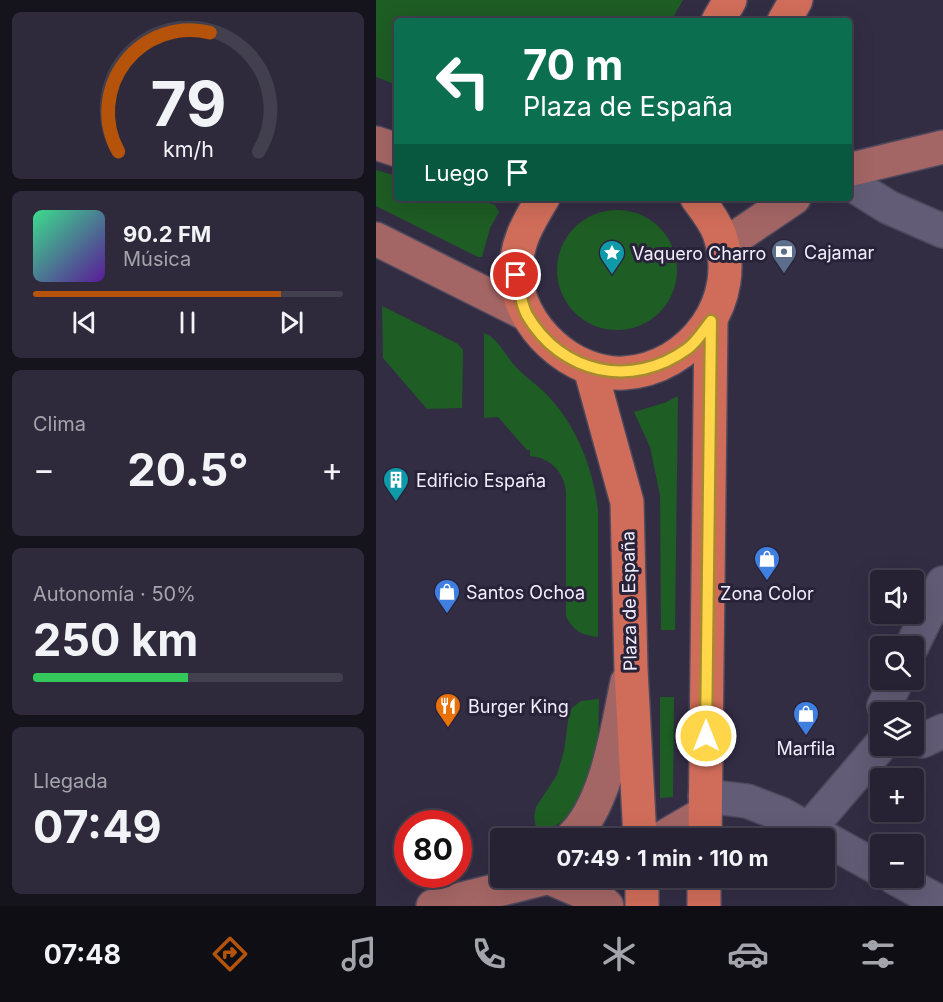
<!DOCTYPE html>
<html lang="es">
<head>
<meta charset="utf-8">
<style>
	body { margin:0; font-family:Inter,sans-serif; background:#2e2a3b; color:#f1f3f6; height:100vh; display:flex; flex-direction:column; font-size:22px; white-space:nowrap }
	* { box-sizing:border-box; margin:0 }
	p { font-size:20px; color:#a4a4ac }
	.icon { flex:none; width:33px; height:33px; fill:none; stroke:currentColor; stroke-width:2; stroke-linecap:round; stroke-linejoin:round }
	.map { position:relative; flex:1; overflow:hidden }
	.side { display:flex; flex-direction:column; gap:12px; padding:12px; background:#15131c; width:376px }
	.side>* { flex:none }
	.guide { position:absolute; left:18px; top:18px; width:458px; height:183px; border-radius:6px; box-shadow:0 6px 24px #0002,0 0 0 2px #423f4e; background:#0b6e4f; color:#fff; overflow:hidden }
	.tools { position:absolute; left:494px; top:570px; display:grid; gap:12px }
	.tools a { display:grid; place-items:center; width:54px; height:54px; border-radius:6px; background:#262233; box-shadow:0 6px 24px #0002,0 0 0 2px #423f4e; font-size:30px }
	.speed { position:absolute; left:18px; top:810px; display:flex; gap:12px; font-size:30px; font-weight:700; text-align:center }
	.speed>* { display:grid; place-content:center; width:78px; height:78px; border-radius:50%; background:#262233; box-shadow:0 6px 24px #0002,0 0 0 2px #423f4e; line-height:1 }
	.speed .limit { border:9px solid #d22; background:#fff; color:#111 }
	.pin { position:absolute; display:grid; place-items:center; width:51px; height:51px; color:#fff; margin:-26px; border:3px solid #fff; border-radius:50%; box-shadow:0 2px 6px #0007 }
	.me { position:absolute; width:66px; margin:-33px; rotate:0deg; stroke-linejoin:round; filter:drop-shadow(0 0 4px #0008) }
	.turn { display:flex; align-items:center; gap:21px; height:126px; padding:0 30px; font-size:27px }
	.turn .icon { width:78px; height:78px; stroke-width:2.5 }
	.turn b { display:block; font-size:42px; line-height:51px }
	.then { display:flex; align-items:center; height:57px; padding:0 30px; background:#0003; gap:12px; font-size:22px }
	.big { font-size:45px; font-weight:700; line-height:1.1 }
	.side .card { flex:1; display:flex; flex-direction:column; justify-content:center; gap:9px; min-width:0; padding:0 21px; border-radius:9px; background:#2e2a3b }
	.side .dial { align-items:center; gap:0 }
	.dial svg { height:156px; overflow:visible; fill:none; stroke:#423f4e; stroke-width:7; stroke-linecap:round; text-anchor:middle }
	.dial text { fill:#f1f3f6; stroke:none }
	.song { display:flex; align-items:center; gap:18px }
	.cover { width:72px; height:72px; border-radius:9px; background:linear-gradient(135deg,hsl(150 70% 55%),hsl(270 70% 35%)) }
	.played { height:6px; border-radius:3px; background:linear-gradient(90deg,#b45309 80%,#423f4e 80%) }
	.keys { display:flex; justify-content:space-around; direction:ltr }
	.heat { display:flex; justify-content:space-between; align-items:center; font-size:33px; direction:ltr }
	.charge { height:9px; border-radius:4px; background:linear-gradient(90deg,#34c759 50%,#423f4e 0) }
	.trip { position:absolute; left:114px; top:828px; width:345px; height:60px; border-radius:6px; background:#262233; box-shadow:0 6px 24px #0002,0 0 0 2px #423f4e; font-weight:700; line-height:60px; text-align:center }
	.tabs { display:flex; height:96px; justify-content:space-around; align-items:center; background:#0f0e14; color:#a4a4ac }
	.tabs .icon { width:42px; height:42px }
	.tabs .on { color:#b45309 }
	.tabs b { font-size:27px; color:#f1f3f6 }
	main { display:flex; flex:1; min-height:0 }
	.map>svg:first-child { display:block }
	.green { fill:#1e5d24 }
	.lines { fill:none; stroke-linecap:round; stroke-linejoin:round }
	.minor-casing { stroke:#4f495d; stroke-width:36 }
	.major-casing { stroke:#4f495d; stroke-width:36 }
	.highway-casing { stroke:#4f495d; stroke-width:36 }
	.minor { stroke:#625c76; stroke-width:33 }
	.major { stroke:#a46665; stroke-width:33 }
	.highway { stroke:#d06d5a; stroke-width:33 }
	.route-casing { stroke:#a68a30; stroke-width:15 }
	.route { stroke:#ffd54a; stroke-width:10 }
	.labels { text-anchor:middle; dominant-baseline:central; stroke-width:6; stroke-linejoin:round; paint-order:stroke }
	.poi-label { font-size:18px; fill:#f2eefe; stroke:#29233a; text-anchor:start }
	.street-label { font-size:18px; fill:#f2eefe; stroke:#29233a }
</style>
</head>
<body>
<main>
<section class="side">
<div class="card dial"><svg viewBox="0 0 100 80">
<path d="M14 69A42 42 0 1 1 86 69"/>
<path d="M14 69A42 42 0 0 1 61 8" stroke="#b45309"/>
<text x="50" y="56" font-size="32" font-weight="700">79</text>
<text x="50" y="72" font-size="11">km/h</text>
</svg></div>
<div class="card">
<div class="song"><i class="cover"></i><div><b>90.2 FM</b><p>Música</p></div></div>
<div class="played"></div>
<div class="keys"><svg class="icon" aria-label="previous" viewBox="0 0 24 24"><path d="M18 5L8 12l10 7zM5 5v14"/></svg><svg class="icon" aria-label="pause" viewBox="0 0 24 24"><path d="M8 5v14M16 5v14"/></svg><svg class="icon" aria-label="next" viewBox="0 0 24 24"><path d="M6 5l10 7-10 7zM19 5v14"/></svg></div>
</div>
<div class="card"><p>Clima</p>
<div class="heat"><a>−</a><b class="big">20.5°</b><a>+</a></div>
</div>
<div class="card"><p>Autonomía · 50%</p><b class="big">250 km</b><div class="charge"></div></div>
<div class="card"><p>Llegada</p><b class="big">07:49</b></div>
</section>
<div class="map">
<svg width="567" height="906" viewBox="0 0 567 906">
	<rect width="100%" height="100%" fill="#332d44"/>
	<g class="green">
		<path d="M0,0H307L295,21H21V85L0,77Z"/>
		<path d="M0,170L21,176V198H96L119,205L123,212L114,228L106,257H102L0,206Z"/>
		<circle cx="241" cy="270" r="60"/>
		<path d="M6,306L82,344L87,350L86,408L51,409L7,358Z"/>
		<path d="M108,333C121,337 130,356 139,366C149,377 163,386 173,397C201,427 217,469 222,509V637C206,635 197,631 190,616V492C188,472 175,458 154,456V450H151L122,417L108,418Z"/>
		<path d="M302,396L299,630H285L284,495L274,447L258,412L288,403Z"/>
		<path d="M284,697H298L297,797L284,798Z"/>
		<path d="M223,699L222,750L204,805L191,818L162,838L158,817L160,807L181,775L188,751L193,714L196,708L205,701Z"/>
	</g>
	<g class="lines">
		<defs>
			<g id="minor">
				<path d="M472,182L512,207L567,231"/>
				<path d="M536,646L567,583"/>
				<path d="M515,712L508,706L521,680"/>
				<path d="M537,733L546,741L567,731"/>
				<path d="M329,796L371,801L405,814L504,869"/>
				<path d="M433,829L504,746"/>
				<path d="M519,878L567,904"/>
			</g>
			<g id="major">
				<path d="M0,143L21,150"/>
				<path d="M472,170L567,147"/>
				<path d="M0,239L150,314"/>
				<path d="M347,246L418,198"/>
				<path d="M195,838C231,805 241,729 251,682"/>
				<path d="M286,838L329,813"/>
				<path d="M174,878L223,899L231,906"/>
				<path d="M57,906L170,878"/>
			</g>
			<g id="highway">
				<path d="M342,21L354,0"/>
				<path d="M408,21L420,0"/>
				<path d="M167,198C152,223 139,244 140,274C142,326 196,376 248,373C316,369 367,299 343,233C338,220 329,209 321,198"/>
				<path d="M214,368L251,502L255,669L264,838"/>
				<path d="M329,838L335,321"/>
				<path d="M266,878V906"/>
				<path d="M328,906V878"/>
			</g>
		</defs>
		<use href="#minor" class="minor-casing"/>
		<use href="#major" class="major-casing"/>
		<use href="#highway" class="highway-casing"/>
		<use href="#minor" class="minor"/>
		<use href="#major" class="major"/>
		<use href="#highway" class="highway"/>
	</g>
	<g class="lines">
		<defs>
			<path id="route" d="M140,275C143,287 145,304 151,315C185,374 256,389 311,349C320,343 328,330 335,321L330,736"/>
		</defs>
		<use href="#route" class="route-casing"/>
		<use href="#route" class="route"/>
	</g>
	<defs>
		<symbol id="bank-pin" viewBox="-11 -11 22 30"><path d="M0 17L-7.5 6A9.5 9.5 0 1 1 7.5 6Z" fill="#5c6f8a" stroke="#29233a"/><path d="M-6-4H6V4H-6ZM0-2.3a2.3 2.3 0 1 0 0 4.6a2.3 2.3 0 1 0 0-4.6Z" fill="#fff"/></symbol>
		<symbol id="sight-pin" viewBox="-11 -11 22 30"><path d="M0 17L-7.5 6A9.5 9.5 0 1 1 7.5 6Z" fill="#0f9aa8" stroke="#29233a"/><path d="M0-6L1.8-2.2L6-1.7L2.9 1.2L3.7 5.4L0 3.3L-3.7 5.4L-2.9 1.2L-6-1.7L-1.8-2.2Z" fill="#fff"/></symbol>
		<symbol id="building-pin" viewBox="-11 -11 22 30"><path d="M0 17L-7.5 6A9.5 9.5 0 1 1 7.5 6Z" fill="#0f9aa8" stroke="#29233a"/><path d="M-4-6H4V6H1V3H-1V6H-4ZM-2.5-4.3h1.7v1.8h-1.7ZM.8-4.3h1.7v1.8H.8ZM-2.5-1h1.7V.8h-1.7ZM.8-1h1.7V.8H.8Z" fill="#fff"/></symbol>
		<symbol id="shop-pin" viewBox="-11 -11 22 30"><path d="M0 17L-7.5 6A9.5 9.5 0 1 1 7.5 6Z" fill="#3f7fe0" stroke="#29233a"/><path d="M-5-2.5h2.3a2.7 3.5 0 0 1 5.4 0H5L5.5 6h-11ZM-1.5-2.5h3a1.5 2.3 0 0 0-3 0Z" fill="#fff"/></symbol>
		<symbol id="restaurant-pin" viewBox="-11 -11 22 30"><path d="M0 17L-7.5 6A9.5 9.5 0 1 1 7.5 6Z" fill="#e8710a" stroke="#29233a"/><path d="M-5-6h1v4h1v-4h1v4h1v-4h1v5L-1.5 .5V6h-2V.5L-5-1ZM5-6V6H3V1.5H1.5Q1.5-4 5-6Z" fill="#fff"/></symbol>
	</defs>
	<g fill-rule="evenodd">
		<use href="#bank-pin" x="393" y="237" width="30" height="40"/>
		<use href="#sight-pin" x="221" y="238" width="30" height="40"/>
		<use href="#building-pin" x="5" y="465" width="30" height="40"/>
		<use href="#shop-pin" x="376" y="544" width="30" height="40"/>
		<use href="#shop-pin" x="56" y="577" width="30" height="40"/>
		<use href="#restaurant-pin" x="57" y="691" width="30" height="40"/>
		<use href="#shop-pin" x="415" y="699" width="30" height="40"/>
	</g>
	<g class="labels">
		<g class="poi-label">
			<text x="428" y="252">Cajamar</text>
			<text x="256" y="253">Vaquero Charro</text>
			<text x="40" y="480">Edificio España</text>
			<text x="90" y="592">Santos Ochoa</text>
			<text x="391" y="593" text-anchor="middle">Zona Color</text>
			<text x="92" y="706">Burger King</text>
			<text x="430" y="748" text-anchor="middle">Marfila</text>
		</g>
		<g class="street-label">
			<text transform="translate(253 601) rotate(-91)">Plaza de España</text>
		</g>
	</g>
</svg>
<div class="tools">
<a><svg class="icon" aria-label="sound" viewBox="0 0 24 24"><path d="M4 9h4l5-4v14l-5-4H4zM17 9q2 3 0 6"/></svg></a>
<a><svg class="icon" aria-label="search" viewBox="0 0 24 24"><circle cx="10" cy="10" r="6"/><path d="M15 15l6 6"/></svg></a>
<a><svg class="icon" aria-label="layers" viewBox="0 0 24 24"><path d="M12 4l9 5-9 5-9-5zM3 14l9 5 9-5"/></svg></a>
<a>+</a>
<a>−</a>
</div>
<div class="speed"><div class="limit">80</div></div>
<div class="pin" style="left:140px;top:275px;background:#d93025"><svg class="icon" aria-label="arrive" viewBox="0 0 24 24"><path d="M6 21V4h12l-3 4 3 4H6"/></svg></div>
<svg class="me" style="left:330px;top:736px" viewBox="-20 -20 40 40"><circle r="17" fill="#ffd54a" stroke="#fff" stroke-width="3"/><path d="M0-11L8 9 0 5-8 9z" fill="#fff"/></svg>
<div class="trip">07:49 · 1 min · 110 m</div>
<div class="guide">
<div class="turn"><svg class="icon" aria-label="left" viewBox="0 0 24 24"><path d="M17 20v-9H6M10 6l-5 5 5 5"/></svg><div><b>70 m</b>Plaza de España</div></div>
<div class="then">Luego<svg class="icon" aria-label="arrive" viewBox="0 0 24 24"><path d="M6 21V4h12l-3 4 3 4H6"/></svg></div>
</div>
</div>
</main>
<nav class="tabs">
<b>07:48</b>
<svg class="icon on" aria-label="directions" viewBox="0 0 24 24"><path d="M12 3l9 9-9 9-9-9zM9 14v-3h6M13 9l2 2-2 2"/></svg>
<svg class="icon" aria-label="music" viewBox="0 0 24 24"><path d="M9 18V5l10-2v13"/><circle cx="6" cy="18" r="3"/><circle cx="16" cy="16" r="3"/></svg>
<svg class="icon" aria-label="phone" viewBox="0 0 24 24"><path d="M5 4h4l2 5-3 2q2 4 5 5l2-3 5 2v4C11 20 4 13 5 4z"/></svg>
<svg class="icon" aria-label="climate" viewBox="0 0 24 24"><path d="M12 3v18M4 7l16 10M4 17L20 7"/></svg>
<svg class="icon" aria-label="car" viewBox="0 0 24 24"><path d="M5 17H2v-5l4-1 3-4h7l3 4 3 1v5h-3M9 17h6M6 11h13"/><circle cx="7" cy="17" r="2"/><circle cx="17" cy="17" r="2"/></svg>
<svg class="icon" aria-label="filters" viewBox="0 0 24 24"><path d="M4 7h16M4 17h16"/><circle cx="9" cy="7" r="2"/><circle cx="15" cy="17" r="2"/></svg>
</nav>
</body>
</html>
